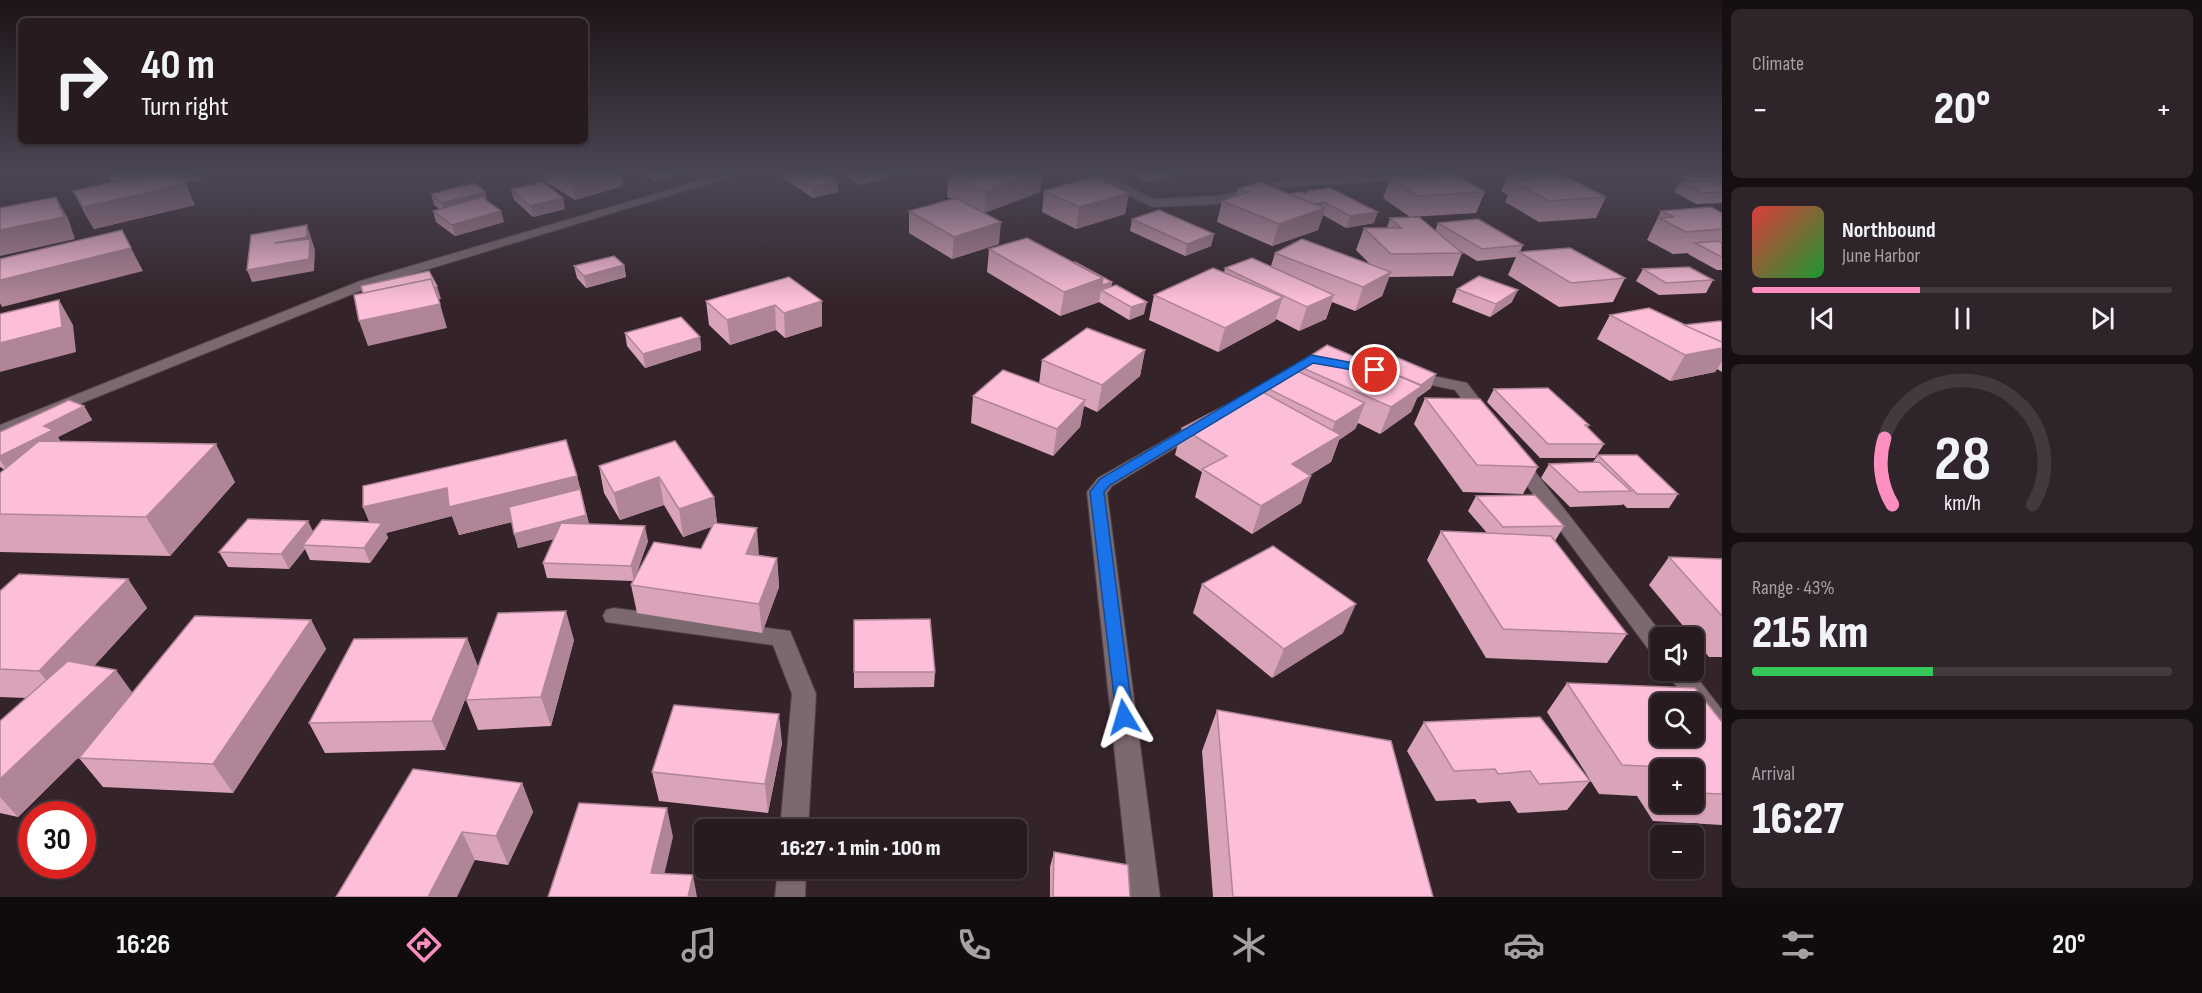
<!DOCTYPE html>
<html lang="en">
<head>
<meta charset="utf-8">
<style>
	body { margin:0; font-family:"Sofia Sans Condensed",sans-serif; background:#2f2429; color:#f1f3f6; height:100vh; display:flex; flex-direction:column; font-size:22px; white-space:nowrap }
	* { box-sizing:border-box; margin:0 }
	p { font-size:20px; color:#a4a1a5 }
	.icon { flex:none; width:33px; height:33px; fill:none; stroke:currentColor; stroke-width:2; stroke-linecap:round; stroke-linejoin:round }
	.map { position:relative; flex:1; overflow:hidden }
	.sheet { display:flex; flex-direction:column; gap:9px; padding:9px; background:#150f12; width:480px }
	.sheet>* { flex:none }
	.top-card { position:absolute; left:18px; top:18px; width:570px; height:126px; border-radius:9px; box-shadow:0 2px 4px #0004,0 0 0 2px #43393e; background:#271b20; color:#f1f3f6; overflow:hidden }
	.tools { position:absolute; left:1650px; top:627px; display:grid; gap:12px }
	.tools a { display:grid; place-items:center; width:54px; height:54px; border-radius:9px; background:#271b20; box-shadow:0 2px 4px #0004,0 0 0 2px #43393e; font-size:30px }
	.speed { position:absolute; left:18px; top:801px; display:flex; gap:12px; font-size:30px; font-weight:700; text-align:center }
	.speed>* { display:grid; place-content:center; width:78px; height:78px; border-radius:50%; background:#271b20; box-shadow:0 2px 4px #0004,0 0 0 2px #43393e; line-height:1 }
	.speed .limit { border:9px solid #d22; background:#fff; color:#111 }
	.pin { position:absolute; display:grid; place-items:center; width:51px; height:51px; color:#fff; margin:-26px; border:3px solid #fff; border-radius:50%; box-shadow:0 2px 6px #0007 }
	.me { position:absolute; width:66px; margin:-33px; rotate:353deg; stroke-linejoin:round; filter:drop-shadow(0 0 4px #0008) }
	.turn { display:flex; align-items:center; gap:21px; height:126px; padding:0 24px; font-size:27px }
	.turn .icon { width:78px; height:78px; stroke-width:2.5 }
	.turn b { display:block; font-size:42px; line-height:51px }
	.big { font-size:45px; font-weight:800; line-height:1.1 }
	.sheet .widget { flex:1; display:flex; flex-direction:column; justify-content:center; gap:9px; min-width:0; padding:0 21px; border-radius:9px; background:#2f2429 }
	.sheet .dial { align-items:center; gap:0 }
	.dial svg { height:156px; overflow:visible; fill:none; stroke:#43393e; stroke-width:7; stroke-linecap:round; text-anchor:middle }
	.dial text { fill:#f1f3f6; stroke:none }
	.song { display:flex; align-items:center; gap:18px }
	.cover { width:72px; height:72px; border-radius:9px; background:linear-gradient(135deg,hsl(0 70% 55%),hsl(130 70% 35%)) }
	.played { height:6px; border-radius:3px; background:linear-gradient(90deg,#fd8ec0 40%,#43393e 40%) }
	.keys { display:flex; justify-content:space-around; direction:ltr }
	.heat { display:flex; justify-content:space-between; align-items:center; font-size:33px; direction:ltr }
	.charge { height:9px; border-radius:4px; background:linear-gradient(90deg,#34c759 43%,#43393e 0) }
	.trip { position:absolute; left:694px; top:819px; width:333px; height:60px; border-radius:9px; background:#271b20; box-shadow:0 2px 4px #0004,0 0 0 2px #43393e; font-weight:800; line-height:60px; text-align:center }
	.dock { display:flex; height:96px; justify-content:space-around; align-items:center; background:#100b0d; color:#a4a1a5 }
	.dock .icon { width:42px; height:42px }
	.dock .on { color:#fd8ec0 }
	.dock b { font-size:27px; color:#f1f3f6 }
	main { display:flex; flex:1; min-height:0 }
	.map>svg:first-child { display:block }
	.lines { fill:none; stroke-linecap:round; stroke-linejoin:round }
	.street-casing { stroke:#504349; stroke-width:2 }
	.street { fill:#7c6970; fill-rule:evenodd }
	.wall { fill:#d9a3ba; fill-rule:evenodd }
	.shaded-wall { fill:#b08597 }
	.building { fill:#fcbed8; stroke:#b08597; stroke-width:1.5; fill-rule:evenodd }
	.route { fill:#1a73e8; stroke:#114b97; stroke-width:1.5 }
</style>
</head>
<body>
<main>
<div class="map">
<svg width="1722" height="897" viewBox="0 0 1722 897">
	<rect width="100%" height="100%" fill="#34242a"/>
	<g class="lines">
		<defs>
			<g id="street">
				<path d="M722,174H740L370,287L0,436V425L360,281Z"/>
				<path d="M1087,174H1102L1154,199L1218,196L1282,181L1393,174H1455L1449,177L1282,187L1218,204L1152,207Z"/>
				<path d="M1409,371L1467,383L1494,418L1491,422H1479L1455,390L1403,379L1401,376L1403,373Z"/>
				<path d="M1200,420L1209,425L1206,429L1112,486L1107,493L1160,897H1130L1087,492L1098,478Z"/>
				<path d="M1516,453L1522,455L1665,638H1660V657L1652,654L1510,463L1507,459L1510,455Z"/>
				<path d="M614,608L790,631L816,694L808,830H780L792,694L773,645L606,622L603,616L606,610Z"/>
				<path d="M1665,670H1691L1722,710V740C1710,735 1694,717 1694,704H1689Z"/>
				<path d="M778,868H806L805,897H775Z"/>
			</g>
		</defs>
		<use href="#street" class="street-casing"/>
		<use href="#street" class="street"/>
	</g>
	<g class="wall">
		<path d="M543,174H621L623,186L575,200L546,182L544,175Z"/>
		<path d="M642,174H680L655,181Z"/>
		<path d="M782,174H826L838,181V192L813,198L782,177Z"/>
		<path d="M842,174H889V177L860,185Z"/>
		<path d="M954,174H1042L1040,192L984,213L999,244L952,259L909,233V211L953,199L947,197L948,176Z"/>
		<path d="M1131,174H1181L1148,182Z"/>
		<path d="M1509,174H1561L1606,197L1596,218L1539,222L1505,202L1508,195L1501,191Z"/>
		<path d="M1686,174H1722V203L1696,204L1674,192L1680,182L1687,181L1683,179Z"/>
		<path d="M109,175L201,179L185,183L195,205L94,229L84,212L73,191L112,182Z"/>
		<path d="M1390,178L1485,192L1476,213L1410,217L1383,198Z"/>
		<path d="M511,189L563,198L565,209L533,217L514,200Z"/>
		<path d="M1238,189L1289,194L1302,192L1374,223L1346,228L1323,215L1318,230L1272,246L1217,222L1222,201L1236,196Z"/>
		<path d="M1044,191L1129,193L1125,214L1076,229L1042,212Z"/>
		<path d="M485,192L487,201L504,222L455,236L436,222L433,211L439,209L434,205L431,194Z"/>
		<path d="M1661,211L1722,213V270H1717L1688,254L1689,253L1673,254L1647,240Z"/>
		<path d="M1390,218L1435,231L1438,223L1523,245L1520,252L1625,278L1613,302L1559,307L1508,275L1516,257L1477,261L1459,250L1462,253L1453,276L1389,277L1382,296L1355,311L1332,302L1326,319L1299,331L1276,319L1275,321L1218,352L1149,320L1154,295L1224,273L1225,268L1271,266L1275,253L1371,265L1356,250L1364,228H1387Z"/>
		<path d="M1132,219L1214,234L1211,246L1185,256L1130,231Z"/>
		<path d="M989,249L1112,282L1111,287L1144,314L1129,320L1099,302L1100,298L1099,302L1060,316L987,272Z"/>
		<path d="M624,265L626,277L586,288L577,278L574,266Z"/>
		<path d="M1643,269L1713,280L1706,293L1659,295L1636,281Z"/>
		<path d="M1457,289L1512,302L1490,317L1452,302Z"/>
		<path d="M706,301H822V326L785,338L776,330L730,345L709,325Z"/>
		<path d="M1610,315L1684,325L1722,322V372L1717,369L1715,372L1670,381L1597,339Z"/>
		<path d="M625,333L700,337L701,350L645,368L627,346Z"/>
		<path d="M1145,350L1140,376L1097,412L1084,406L1080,427L1053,456L971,423L973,396L1039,384L1042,360Z"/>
		<path d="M1296,365L1376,366L1431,388L1417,398L1411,412L1380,434L1358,423L1355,429L1339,440L1331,462L1310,475L1301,503L1252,534L1195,497L1202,472L1175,455L1182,428L1259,391L1261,385L1295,369Z"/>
		<path d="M1494,389L1589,425L1587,428L1604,444L1595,458H1540L1487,402Z"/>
		<path d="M1425,398L1538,467L1523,494L1463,492L1414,424Z"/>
		<path d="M84,406L92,420L58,437L60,442L235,482L170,556L0,552V473L5,470L0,467V432Z"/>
		<path d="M675,441L714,497L717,523L759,555L777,558L779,587L762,633L637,613L631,585L633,581L547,578L543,563L554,539L518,548L512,522L459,535L452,516L386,533L388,538L370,563L310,560L305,549L289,569L228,567L219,552L313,532L370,523L363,507L577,476L589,524L648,541L636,575L701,549L713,526L683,537L664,505L620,520L604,493L599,466Z"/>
		<path d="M1598,455L1678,494L1669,508H1627L1623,504L1622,505L1570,507L1541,478L1549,464L1593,462Z"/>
		<path d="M1476,496L1564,526L1555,541L1627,634L1607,663L1486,658L1427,560L1441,531L1487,533L1468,511Z"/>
		<path d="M1669,557L1722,559V657H1709L1649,585Z"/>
		<path d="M128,579L147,608L94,666L133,693L311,620L326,649L233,793L103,787L79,758L86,750L18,817L0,813V721L26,698L0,697V591Z"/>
		<path d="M1202,584L1343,633L1272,678L1193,613Z"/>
		<path d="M854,620L935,672L934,687L854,688Z"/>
		<path d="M467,638L478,667L445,750L325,753L309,723Z"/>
		<path d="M574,640L551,726L478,730L466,700Z"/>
		<path d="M1567,683L1722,722V825L1653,821L1637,796L1599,794L1547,712ZM1660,770H1694V802H1660Z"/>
		<path d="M1217,710L1433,897H1213L1202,751Z"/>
		<path d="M1424,722L1590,781L1567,810L1518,813L1510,801L1478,803L1475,799L1436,801L1407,751Z"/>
		<path d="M782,743L768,813L659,801L652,772Z"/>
		<path d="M522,783L533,812L508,865L475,860L336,897Z"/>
		<path d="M1054,852L1130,897H1050V867Z"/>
	</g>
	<g class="shaded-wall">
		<path d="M172,174H199L201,179L122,197Z"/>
		<path d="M590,174H621L623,186L575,200L571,179Z"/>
		<path d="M654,174H680L655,181Z"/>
		<path d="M860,174H889V177L860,185Z"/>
		<path d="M902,174H913L902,177Z"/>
		<path d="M1034,174H1042L1040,192L984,213L986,191Z"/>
		<path d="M1150,174H1181L1148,182Z"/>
		<path d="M838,181V192L813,198V187Z"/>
		<path d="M186,184L195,205L94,229L83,207Z"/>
		<path d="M485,192L488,203L445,214L442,203Z"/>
		<path d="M1129,193L1125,214L1076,229L1079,207Z"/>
		<path d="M56,197L68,218L75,239L0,256V230Z"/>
		<path d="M563,198L565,209L533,217L530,206Z"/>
		<path d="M1324,202L1321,210L1325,208L1318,230L1272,246L1279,224L1310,205Z"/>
		<path d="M501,211L504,222L455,236L452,225Z"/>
		<path d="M1378,212L1374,223L1346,228L1350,216Z"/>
		<path d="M1001,222L999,244L952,259L954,237Z"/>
		<path d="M307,225L315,250L314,271L252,282L247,270Z"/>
		<path d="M1214,234L1211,246L1185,256L1187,244Z"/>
		<path d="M131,248L143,271L2,307L0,303V280Z"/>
		<path d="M624,265L626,277L586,288L584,276Z"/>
		<path d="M1391,272L1382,296L1355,311L1363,287Z"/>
		<path d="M1103,278L1112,282L1110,295L1101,290L1099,302L1060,316L1064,292Z"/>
		<path d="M437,286L441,299L371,315L366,302Z"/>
		<path d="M1518,290L1512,302L1490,317L1496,304Z"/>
		<path d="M1334,295L1326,319L1299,331L1307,307Z"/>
		<path d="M1283,297L1275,321L1218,352L1225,328Z"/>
		<path d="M59,300L73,325L76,352L0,372V343Z"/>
		<path d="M822,301V326L785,338L784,313Z"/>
		<path d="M1147,302L1144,314L1129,320L1131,307Z"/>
		<path d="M440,304L447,328L368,346L359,321Z"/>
		<path d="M775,305L776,330L730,345L727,320Z"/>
		<path d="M700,337L701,350L645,368L643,354Z"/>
		<path d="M1722,348V361L1715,372L1670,381L1685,355Z"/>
		<path d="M1145,350L1140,376L1097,412L1102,385Z"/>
		<path d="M1436,374L1431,388L1417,398L1411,412L1380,434L1391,407Z"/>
		<path d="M1085,400L1080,427L1053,456L1057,429Z"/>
		<path d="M1365,403L1355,429L1339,440L1331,462L1282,491L1292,464L1328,443L1335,422Z"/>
		<path d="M84,406L92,420L58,437L62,444L8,472L0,460V456L44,426Z"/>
		<path d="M216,444L235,482L170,556L146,517Z"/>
		<path d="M577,476L583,504L459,535L452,516L386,533L388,538L370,563L364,548L374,534L363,507L447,488Z"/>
		<path d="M1311,476L1301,503L1252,534L1261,506Z"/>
		<path d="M659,477L664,505L620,520L614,493Z"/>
		<path d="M714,497L717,525L683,537L679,509Z"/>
		<path d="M586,515L590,530L518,548L514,534Z"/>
		<path d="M308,521L315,535L303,545L305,549L289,569L281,554Z"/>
		<path d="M645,526L648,541L634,581L631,566Z"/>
		<path d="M757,528L759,556L746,554Z"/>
		<path d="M777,558L779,587L762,633L759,604Z"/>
		<path d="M128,579L147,608L62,701L39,671Z"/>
		<path d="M1356,604L1343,633L1272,678L1284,649Z"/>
		<path d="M566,611L574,640L551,726L541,697Z"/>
		<path d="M311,620L326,649L233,793L213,764Z"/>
		<path d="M467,638L478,667L445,750L432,721Z"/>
		<path d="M116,670L137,699L18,817L0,797V779Z"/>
		<path d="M779,714L782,743L768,813L765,784Z"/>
		<path d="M522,783L533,812L508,865L496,836Z"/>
		<path d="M667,808L673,837L659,897L651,873Z"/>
		<path d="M462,832L475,860L457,897H428Z"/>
		<path d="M693,875L697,897H688Z"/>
	</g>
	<g class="building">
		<path d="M116,174H150L113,182L109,175Z"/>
		<path d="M150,174H177L186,184L83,207L73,191Z"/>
		<path d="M562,174H590L571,179Z"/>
		<path d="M793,174H826L838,181L813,187Z"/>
		<path d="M954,174H1034L986,191L948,176Z"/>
		<path d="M1516,174H1561L1606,197L1549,201L1514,182L1529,181Z"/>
		<path d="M1456,175L1485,192L1418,196L1390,178Z"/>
		<path d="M1093,177L1129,193L1079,207L1044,191Z"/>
		<path d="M1709,181L1722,187V192L1702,193L1680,182Z"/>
		<path d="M543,182L563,198L530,206L511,189Z"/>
		<path d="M1259,182L1325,208L1279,224L1222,201L1248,192L1238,189Z"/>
		<path d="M474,183L485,192L442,203L431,194Z"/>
		<path d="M1330,188L1378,212L1350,216L1324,202L1314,204L1289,194L1302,192L1306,194L1308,191Z"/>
		<path d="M56,197L64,217L0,230V208Z"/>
		<path d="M482,197L501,211L452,225L433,211Z"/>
		<path d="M956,198L1001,222L954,237L909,211Z"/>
		<path d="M1711,207L1722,213V229L1686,232L1659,218L1674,217L1661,211Z"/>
		<path d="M1159,210L1214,234L1187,244L1132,219Z"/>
		<path d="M1419,217L1462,253L1391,254L1364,228H1401L1390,218Z"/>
		<path d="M1478,219L1523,245L1482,249L1438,223Z"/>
		<path d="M307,225V237L275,243L310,239L309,259L247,270L251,235Z"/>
		<path d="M122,230L131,248L0,280V259Z"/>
		<path d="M1027,238L1103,278L1064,292L989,249Z"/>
		<path d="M1302,239L1391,272L1363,287L1275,253Z"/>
		<path d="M1718,241L1722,243V257L1695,243Z"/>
		<path d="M1570,248L1625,278L1571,283L1519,252Z"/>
		<path d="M614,256L624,265L584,276L574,266Z"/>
		<path d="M1252,258L1334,295L1307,307L1225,268Z"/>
		<path d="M1075,262L1112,282L1102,285L1103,278L1074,263Z"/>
		<path d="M1689,267L1713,280L1666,283L1643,269Z"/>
		<path d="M1213,268L1283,297L1225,328L1154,295Z"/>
		<path d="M429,271L437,286L434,287L431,279L363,293L361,286Z"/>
		<path d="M1479,276L1518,290L1496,304L1457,289Z"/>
		<path d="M789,277L822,301L784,313L775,305L727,320L706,301Z"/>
		<path d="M431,279L440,304L359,321L354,295Z"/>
		<path d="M1116,285L1147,302L1131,307L1101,290Z"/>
		<path d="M59,300L62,327L0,343V314Z"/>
		<path d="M1649,308L1722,342V348L1685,355L1610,315Z"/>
		<path d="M681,317L700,337L643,354L625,333Z"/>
		<path d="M1720,321L1722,322V342L1684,325Z"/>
		<path d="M1087,328L1145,350L1102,385L1042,360Z"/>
		<path d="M1327,345L1422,386L1391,407L1296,365Z"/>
		<path d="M1391,355L1436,374L1421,385L1376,366Z"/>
		<path d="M1291,368L1365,403L1335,422L1261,385Z"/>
		<path d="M1003,370L1085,400L1057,429L973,396Z"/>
		<path d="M1548,388L1589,425H1585L1604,444H1548L1494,389Z"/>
		<path d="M1257,389L1341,435L1292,464L1311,476L1261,506L1202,469L1227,456L1182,428Z"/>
		<path d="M1425,398L1480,399L1538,467L1477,465Z"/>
		<path d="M69,400L84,406L44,426L53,430L0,456V432Z"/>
		<path d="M566,440L577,476L449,507L447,488L363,507V486Z"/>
		<path d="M39,441L216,444L146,517L0,514V473Z"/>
		<path d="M675,441L714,497L679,509L659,477L614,493L599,466Z"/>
		<path d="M1598,455H1637L1678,494H1637Z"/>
		<path d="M1599,462L1631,491L1579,492L1549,464Z"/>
		<path d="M580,489L586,515L514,534L509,507Z"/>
		<path d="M1535,495L1564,526L1503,527L1476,496Z"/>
		<path d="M248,519L308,521L281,554L219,552Z"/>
		<path d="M322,520L382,523L364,548L303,545Z"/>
		<path d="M561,523L645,526L631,566L543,563Z"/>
		<path d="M714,523L757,528L746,554L777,558L759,604L631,585L654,542L701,549Z"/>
		<path d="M1441,531L1551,536L1627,634L1503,629Z"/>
		<path d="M1273,546L1356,604L1284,649L1202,584Z"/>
		<path d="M1669,557L1722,559V616Z"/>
		<path d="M19,574L128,579L39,671L0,669V591Z"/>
		<path d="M566,611L541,697L466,700L498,613Z"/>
		<path d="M195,616L311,620L213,764L79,758Z"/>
		<path d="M930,619L935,672H854V620Z"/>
		<path d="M467,638L432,721L309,723L354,639Z"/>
		<path d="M68,661L116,670L0,779V721Z"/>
		<path d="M1567,683L1695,688L1722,722V794L1694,793V770H1664L1662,767L1622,765ZM1660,704H1694V736H1660Z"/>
		<path d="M674,705L779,714L765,784L652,772Z"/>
		<path d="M1217,710L1391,741L1433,897H1233Z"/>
		<path d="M1540,717L1590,781L1539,784L1530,771L1498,774L1495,769L1454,771L1424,722Z"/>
		<path d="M413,769L522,783L496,836L462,832L428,897H336Z"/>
		<path d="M579,803L667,808L651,873L693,875L688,897H548Z"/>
		<path d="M1054,852L1128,865L1130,897H1053Z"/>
	</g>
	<linearGradient id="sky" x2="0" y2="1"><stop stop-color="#1d1417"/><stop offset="0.58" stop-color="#4a4555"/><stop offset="1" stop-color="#4a4555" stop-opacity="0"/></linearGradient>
	<rect width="1722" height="300" fill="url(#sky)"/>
	<path class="route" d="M1311,355L1375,367L1381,370L1375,374L1313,363L1110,485L1104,492L1133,717L1131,722L1124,725L1117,722L1090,492L1100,479Z"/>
</svg>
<div class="tools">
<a><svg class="icon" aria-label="sound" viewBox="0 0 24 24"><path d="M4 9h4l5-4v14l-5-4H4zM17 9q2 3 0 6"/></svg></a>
<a><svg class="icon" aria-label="search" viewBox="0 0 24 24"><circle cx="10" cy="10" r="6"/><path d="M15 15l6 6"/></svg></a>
<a>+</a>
<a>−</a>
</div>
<div class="speed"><div class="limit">30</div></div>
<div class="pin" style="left:1375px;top:370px;background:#d93025"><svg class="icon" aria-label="arrive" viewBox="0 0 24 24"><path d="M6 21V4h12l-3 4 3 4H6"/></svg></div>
<svg class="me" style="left:1124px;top:717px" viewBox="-20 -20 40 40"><path d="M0-17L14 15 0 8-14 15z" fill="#1a73e8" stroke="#fff" stroke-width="4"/></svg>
<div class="trip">16:27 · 1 min · 100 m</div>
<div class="top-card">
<div class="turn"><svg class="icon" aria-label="right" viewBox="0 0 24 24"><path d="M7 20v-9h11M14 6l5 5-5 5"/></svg><div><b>40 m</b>Turn right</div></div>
</div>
</div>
<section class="sheet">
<div class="widget"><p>Climate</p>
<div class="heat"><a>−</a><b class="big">20°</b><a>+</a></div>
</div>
<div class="widget">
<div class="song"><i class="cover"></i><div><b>Northbound</b><p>June Harbor</p></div></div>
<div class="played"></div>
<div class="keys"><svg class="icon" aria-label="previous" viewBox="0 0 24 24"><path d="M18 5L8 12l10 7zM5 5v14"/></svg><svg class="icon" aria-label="pause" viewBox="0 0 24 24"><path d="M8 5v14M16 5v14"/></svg><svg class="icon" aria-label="next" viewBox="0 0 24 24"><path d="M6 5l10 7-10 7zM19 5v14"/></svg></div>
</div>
<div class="widget dial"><svg viewBox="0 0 100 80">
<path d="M14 69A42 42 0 1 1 86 69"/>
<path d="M14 69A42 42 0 0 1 10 35" stroke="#fd8ec0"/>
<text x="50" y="56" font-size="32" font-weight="700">28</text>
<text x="50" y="72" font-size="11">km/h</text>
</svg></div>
<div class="widget"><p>Range · 43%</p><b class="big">215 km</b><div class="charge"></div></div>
<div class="widget"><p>Arrival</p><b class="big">16:27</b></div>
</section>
</main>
<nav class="dock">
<b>16:26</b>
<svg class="icon on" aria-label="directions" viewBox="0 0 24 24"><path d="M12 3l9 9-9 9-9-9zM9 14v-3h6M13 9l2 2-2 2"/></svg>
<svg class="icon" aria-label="music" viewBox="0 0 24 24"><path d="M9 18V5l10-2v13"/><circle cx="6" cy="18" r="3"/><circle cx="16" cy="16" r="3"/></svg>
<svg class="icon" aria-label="phone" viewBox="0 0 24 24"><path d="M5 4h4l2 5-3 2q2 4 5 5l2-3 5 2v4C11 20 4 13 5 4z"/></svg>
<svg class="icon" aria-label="climate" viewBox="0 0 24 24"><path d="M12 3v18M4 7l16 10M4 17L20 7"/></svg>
<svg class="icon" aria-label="car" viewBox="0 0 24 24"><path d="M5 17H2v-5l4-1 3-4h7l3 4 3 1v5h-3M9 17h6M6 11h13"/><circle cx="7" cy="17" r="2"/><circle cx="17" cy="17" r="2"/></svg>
<svg class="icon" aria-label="filters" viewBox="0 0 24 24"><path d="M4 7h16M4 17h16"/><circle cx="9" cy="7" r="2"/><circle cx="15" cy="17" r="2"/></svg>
<b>20°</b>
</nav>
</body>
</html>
